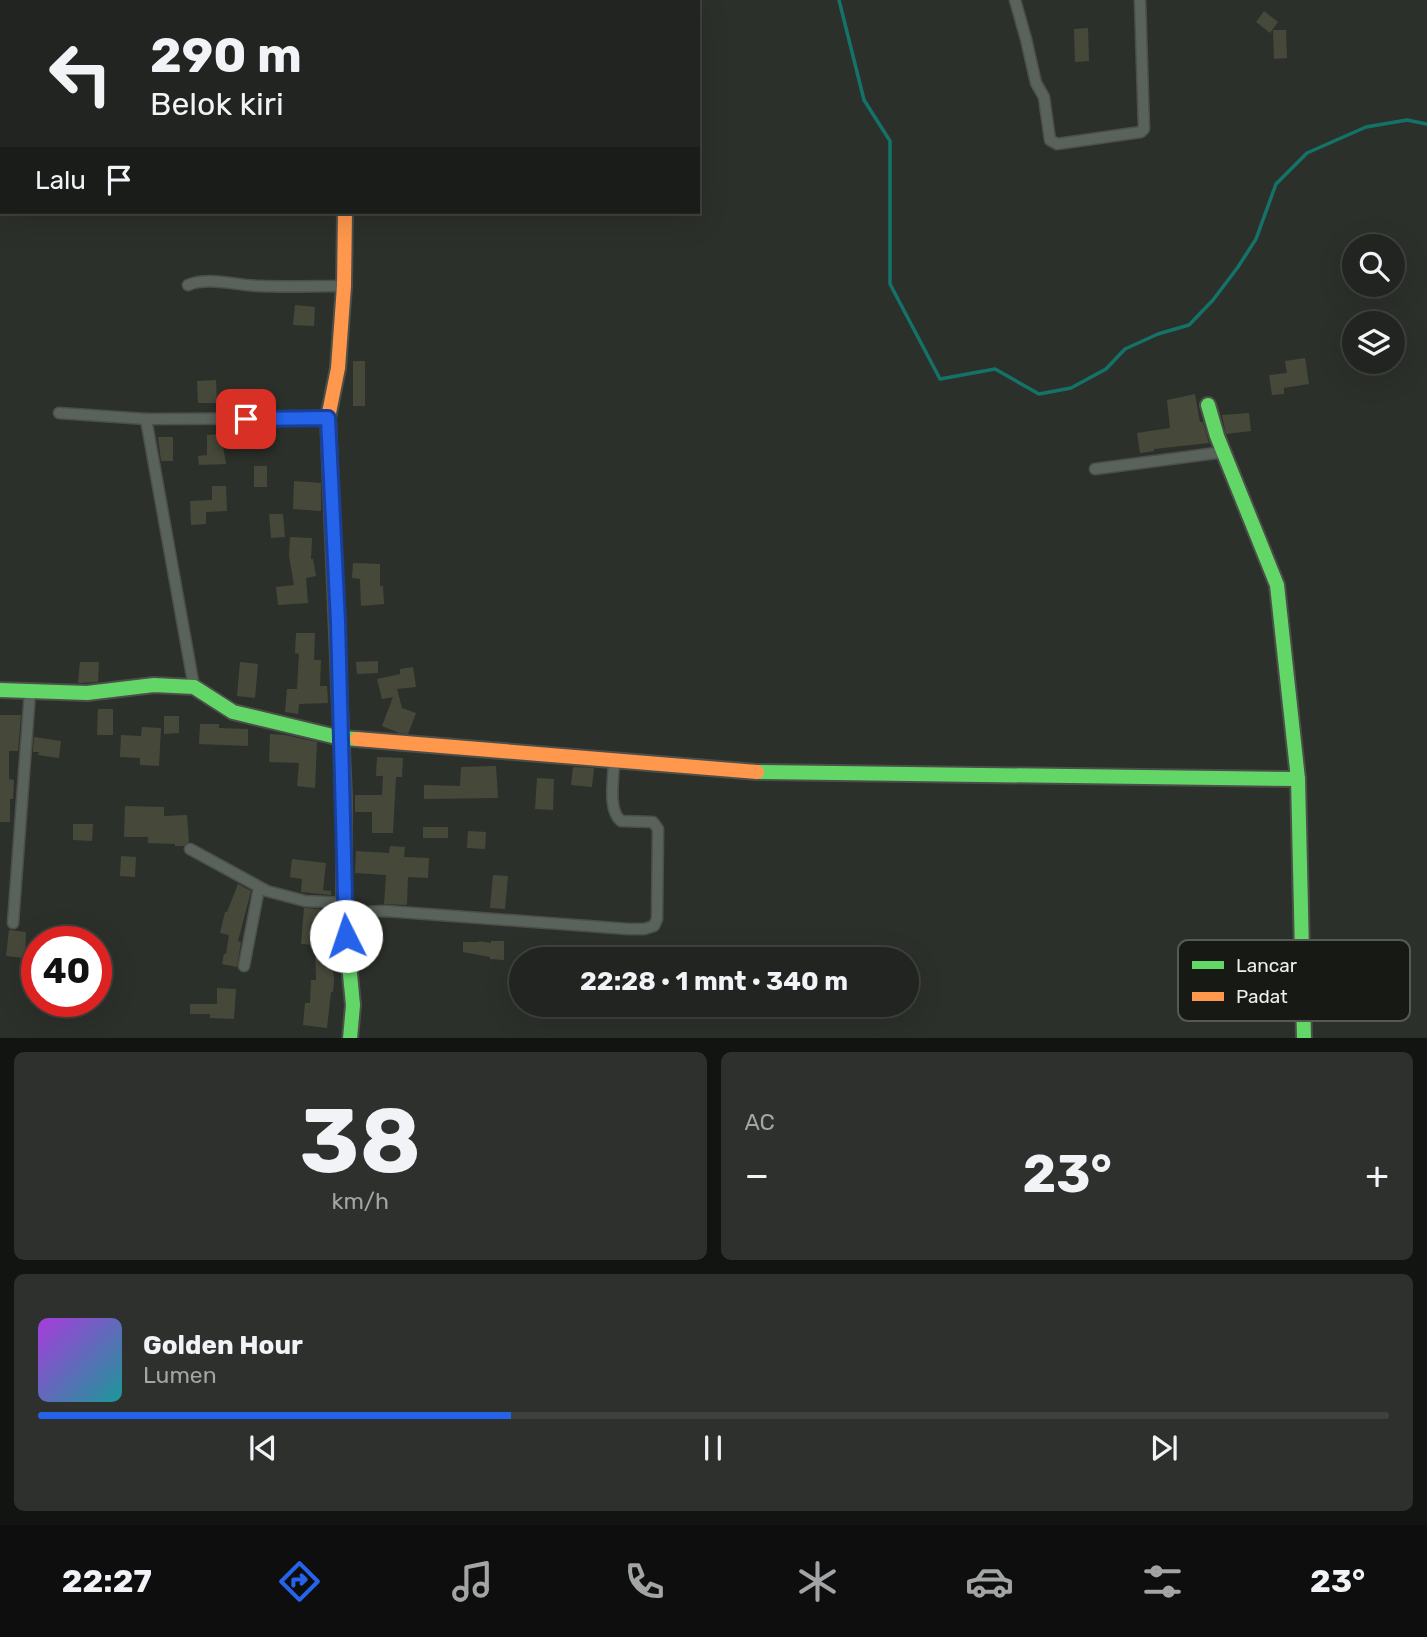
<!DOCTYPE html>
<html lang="id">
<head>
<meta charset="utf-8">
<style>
	body { margin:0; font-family:Rubik,sans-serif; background:#2d302d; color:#f1f3f6; height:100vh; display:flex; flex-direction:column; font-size:26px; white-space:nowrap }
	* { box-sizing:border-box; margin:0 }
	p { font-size:23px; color:#a2a4a5 }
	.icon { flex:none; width:38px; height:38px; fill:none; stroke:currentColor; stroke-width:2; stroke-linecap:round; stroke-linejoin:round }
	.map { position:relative; height:1038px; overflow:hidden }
	.panel { display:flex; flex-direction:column; gap:14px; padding:14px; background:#121412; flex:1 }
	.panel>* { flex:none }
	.hud { position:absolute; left:0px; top:0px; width:700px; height:214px; box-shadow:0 7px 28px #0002,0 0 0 2px #3e413e; background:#212420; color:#f1f3f6; overflow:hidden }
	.buttons { position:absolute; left:1342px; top:234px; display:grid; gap:14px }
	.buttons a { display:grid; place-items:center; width:63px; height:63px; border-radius:50%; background:#212420; box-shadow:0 7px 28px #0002,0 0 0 2px #3e413e; font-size:35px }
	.speed { position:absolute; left:21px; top:926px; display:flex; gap:14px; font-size:35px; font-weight:700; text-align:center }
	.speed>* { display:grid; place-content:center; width:91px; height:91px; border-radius:50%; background:#212420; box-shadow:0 7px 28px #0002,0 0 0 2px #3e413e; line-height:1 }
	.speed .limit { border:10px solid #d22; background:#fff; color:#111 }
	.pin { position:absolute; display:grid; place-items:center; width:60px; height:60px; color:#fff; margin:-30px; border-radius:14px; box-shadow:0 4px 10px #0006 }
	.me { position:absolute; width:77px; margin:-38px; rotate:356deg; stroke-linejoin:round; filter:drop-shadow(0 0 5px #0008) }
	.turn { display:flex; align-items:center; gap:24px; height:147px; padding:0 35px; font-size:32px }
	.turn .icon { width:91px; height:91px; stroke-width:2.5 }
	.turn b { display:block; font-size:49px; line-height:60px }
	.then { display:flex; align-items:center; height:66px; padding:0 35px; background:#0003; gap:14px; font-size:26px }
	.big { font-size:52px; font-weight:700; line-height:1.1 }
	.panel .card { flex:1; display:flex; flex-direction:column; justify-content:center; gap:10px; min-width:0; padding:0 24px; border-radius:10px; background:#2d302d }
	.panel .dial { align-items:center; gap:0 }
	.dial b { font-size:91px; line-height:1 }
	.song { display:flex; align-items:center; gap:21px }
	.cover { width:84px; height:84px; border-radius:10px; background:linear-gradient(135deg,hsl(280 70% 55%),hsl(180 70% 35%)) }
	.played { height:7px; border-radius:4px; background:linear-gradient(90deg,#2563eb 35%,#3e413e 35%) }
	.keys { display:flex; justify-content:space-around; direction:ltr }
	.heat { display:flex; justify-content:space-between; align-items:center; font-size:38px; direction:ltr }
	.panel .tiles { flex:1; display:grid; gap:14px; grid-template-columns:1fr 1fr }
	.card:last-child { grid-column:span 2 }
	.trip { position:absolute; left:509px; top:947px; width:410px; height:70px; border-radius:35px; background:#212420; box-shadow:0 7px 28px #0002,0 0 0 2px #3e413e; font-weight:700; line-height:70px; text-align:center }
	.menu { display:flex; height:112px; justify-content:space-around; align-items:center; background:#0d0e0d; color:#a2a4a5 }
	.menu .icon { width:49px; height:49px }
	.menu .active { color:#2563eb }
	.menu b { font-size:32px; color:#f1f3f6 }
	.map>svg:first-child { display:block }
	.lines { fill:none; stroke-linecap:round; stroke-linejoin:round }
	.stream { stroke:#147369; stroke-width:3.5 }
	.building { fill:#464939 }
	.street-casing { stroke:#4b4e49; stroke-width:13 }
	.fast-casing { stroke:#4b4e49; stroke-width:18 }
	.slow-casing { stroke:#4b4e49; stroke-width:18 }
	.street { stroke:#59625b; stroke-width:10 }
	.fast { stroke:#63d668; stroke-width:14 }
	.slow { stroke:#ff974d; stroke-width:14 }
	.route-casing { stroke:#184099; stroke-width:18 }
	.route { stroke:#2563eb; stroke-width:12 }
	.key { fill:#161914; stroke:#565a54; stroke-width:2 }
	.key-label { font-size:19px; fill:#ebf0e9 }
</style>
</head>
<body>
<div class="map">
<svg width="1427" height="1039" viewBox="0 0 1427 1039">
	<rect width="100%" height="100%" fill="#2c302a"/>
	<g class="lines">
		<path class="stream" d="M839,0L864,100L890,141V284L940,379L995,369L1039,394L1071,388L1106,369L1125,349L1158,334L1189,325L1213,300L1238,267L1256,239L1276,184L1307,153L1366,127L1407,120L1427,124"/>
	</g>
	<g class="building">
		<path d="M1264,11L1278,22L1270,33L1256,22Z"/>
		<path d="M1088,28L1089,61L1075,62L1074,29Z"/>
		<path d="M1273,30H1286L1287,58L1274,59Z"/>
		<path d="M295,305L315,307L314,326L293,325Z"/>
		<path d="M1305,358L1309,384L1284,388V394L1272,395L1269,375L1287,373L1285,361Z"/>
		<rect x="353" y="361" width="12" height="45"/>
		<path d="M216,380L217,403H198L197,381Z"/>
		<path d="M1195,394L1200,422H1203L1209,443L1154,449V451L1140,453L1137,433L1170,428L1167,400Z"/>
		<path d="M1249,413L1251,431L1226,434L1222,415Z"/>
		<path d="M221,434L226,464L199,465L198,456L207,455V435Z"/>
		<path d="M158,437H173V461H161Z"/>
		<rect x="254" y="466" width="13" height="21"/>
		<path d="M294,481L321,483V511L293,509Z"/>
		<path d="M212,486H226L227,511L206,512V524L191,525L190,501L212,500Z"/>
		<path d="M269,514H283L285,537L271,538Z"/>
		<path d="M290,537L312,538L311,559H313L316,576L306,578L308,603L278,605L276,587L294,585L289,556Z"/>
		<path d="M353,563L380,564V586H383L384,604L361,606L360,579L352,578Z"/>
		<path d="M296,633H315L314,660H321L320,686H327L328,703L299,704L298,714L285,712L287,689H297L299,654L295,653Z"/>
		<path d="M378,661V673L357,674L356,662Z"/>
		<path d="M80,662H99L98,682L78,683Z"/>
		<path d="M240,662L258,664L255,698L237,696Z"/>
		<path d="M413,667L416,687L397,689L402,708L416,713L408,734L399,733L382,726L393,697L382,699L377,679L400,674V669Z"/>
		<path d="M98,709H113V735H97Z"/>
		<path d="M0,715H21L18,751H9V779L14,780L13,799H10V822H0Z"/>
		<path d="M164,716H179V733L164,734Z"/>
		<path d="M200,724H219V728L248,729V746L199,744Z"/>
		<path d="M142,727L161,728L159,766L140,765V758L120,757L121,735L141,736Z"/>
		<path d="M270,734L285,735L317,742L315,788L297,786L299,763L269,762Z"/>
		<path d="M34,737L61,741L59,758L38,755L39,752H33Z"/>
		<path d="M377,757L403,758L402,777H396L393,833H372V812H355V795H382L383,776H376Z"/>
		<path d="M496,766L498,798L424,799V785L460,786L461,767Z"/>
		<path d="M573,767L594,768L592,787L571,785Z"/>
		<path d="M537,778L554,779L553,810L535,809Z"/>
		<path d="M125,806L164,807V816L187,815L189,842L184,846H175V844L148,843V837H124Z"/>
		<path d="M73,824H93L92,841L73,840Z"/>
		<rect x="423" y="827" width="25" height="11"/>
		<path d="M468,831L486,832L485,849L467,848Z"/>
		<path d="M390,846L405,847L404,857L429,858L428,878L408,877L407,905L384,904L386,875L355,873L356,851L389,853Z"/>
		<path d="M121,856L136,857L135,877L120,876Z"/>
		<path d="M292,859L326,863L323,890L331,891V895L301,892L302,879L290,877Z"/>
		<path d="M493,875L508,876L505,909L490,908Z"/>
		<path d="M238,884L251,891L238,941L241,942L237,967L222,964L224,954H226L229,935L220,933L225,912H227Z"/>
		<path d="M304,908L330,910L327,952H332L334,981L333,992H331L327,1028L303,1025L305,1003H310L311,980H316L315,945L301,944Z"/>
		<path d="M9,930L26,932L25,958L6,956Z"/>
		<path d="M479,941L491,943V941H504V960L490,959V957L463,952V942H479Z"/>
		<path d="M217,988L236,989L234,1019L210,1018V1014H190V1004H217Z"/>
	</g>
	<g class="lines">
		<defs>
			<g id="street">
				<path d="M1015,0L1026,39L1036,83L1044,97L1050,140L1057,144L1141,132L1144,129L1140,0"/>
				<path d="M188,285C210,276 237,286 260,286C288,287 316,286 344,286"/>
				<path d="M59,413L146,419L328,418"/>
				<path d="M146,419L194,687"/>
				<path d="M1095,469L1224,452"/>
				<path d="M190,849L267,891L305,901L344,903"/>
				<path d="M344,913L386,911L628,929H644L654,926L657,919L658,829L653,822L621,821C607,810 614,777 614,760"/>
				<path d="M13,923L30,692"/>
				<path d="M244,966L259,888"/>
			</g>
			<g id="fast">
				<path d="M1208,405L1217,436L1277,585L1298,779L1304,1039"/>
				<path d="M0,690L87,693L154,685L194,687L233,712L341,738L357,739"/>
				<path d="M340,707L344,796V913L353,1005L350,1039"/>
				<path d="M757,772L1298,779"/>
			</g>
			<g id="slow">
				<path d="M347,0V2"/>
				<path d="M340,707L328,418L338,368L344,286L345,212"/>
				<path d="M357,739L757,772"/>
			</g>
		</defs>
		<use href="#street" class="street-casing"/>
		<use href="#fast" class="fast-casing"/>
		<use href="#slow" class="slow-casing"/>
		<use href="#street" class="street"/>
		<use href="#fast" class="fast"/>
		<use href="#slow" class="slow"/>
	</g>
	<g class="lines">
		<defs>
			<path id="route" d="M246,419L328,418L338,622L346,936"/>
		</defs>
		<use href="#route" class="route-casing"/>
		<use href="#route" class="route"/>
	</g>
	<rect x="1178" y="940" width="232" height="81" rx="10" class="key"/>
	<rect x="1192" y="961" width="32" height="8" fill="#63d668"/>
	<rect x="1192" y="992" width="32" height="9" fill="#ff974d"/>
	<g class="key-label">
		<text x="1236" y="972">Lancar</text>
		<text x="1236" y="1003">Padat</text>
	</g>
</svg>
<div class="buttons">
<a><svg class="icon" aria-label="search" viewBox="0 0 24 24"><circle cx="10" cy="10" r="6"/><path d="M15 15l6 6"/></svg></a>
<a><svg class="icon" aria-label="layers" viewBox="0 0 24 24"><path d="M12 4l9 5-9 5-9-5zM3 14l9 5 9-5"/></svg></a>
</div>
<div class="speed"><div class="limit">40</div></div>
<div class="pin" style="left:246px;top:419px;background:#d93025"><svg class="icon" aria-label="arrive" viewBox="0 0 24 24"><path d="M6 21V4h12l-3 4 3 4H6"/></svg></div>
<svg class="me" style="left:346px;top:936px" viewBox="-20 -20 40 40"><circle r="19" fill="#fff"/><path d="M0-13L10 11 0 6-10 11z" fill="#2563eb"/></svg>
<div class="trip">22:28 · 1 mnt · 340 m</div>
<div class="hud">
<div class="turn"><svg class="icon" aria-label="left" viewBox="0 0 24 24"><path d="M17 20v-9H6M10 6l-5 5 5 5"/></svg><div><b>290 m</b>Belok kiri</div></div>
<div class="then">Lalu<svg class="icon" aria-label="arrive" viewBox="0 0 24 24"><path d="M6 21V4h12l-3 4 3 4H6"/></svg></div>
</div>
</div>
<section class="panel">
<div class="tiles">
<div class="card dial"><b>38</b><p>km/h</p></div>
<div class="card"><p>AC</p>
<div class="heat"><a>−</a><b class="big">23°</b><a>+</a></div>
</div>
<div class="card">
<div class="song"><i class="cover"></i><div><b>Golden Hour</b><p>Lumen</p></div></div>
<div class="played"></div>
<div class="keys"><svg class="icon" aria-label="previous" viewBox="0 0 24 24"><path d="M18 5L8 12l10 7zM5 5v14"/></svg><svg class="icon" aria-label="pause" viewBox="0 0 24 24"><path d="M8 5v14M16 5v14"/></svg><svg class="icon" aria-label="next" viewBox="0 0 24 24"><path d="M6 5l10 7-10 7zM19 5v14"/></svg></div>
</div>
</div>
</section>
<nav class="menu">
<b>22:27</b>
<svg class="icon active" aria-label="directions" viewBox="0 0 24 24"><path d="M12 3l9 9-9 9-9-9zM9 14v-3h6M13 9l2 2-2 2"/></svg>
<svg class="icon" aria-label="music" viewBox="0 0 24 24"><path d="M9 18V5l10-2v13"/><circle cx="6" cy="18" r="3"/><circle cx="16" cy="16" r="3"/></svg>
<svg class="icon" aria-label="phone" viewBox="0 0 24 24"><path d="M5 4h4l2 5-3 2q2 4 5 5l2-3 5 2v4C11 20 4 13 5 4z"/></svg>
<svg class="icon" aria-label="climate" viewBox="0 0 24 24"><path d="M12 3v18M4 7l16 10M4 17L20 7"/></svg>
<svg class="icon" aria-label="car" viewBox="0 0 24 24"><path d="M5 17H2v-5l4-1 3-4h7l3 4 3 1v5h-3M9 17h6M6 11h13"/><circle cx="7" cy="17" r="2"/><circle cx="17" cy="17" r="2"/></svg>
<svg class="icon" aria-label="filters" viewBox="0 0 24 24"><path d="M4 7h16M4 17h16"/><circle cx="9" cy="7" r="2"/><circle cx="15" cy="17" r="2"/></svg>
<b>23°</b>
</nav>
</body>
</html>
